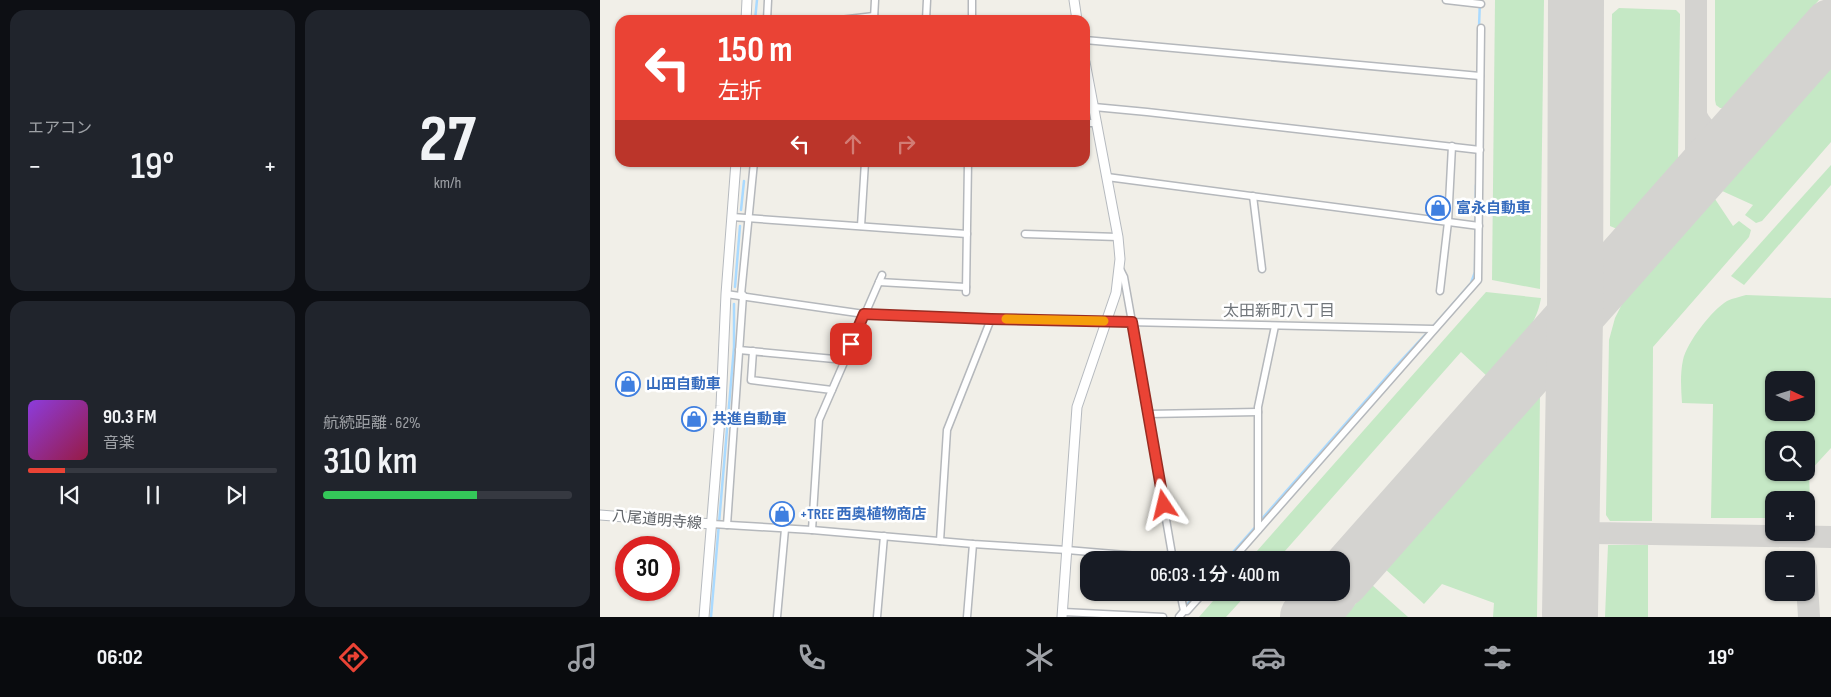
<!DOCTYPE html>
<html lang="ja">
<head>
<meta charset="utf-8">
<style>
	body { margin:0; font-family:"Sofia Sans Condensed","Noto Sans JP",sans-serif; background:#20242c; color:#f1f3f6; height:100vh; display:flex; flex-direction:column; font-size:19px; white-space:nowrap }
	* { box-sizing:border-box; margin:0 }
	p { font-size:16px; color:#9ea1a6 }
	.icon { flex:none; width:28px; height:28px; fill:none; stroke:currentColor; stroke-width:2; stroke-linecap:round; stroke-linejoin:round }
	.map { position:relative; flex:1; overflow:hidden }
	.drawer { display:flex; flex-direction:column; gap:10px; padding:10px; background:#0d0f14; width:600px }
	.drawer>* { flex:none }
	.hud { position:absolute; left:15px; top:15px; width:475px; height:152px; border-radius:15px; box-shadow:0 1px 4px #0004; background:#ea4335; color:#fff; overflow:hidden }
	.needle { width:32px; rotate:94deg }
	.tools { position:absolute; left:1165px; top:371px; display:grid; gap:10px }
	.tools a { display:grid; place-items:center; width:50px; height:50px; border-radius:10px; background:#171b24; box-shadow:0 1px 4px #0004; font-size:25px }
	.speed { position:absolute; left:15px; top:536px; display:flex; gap:10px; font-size:25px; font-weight:700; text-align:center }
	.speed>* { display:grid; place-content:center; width:65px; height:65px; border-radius:50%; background:#171b24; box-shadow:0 1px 4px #0004; line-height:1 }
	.speed .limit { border:8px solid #d22; background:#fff; color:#111 }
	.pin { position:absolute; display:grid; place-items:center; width:42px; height:42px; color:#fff; margin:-21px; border-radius:10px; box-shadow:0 2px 8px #0006 }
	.me { position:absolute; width:55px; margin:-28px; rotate:350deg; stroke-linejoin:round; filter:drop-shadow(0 0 4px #0008) }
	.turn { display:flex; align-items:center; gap:18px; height:105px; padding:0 20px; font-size:22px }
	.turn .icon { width:65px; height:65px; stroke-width:2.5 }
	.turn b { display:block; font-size:35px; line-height:42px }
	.lanes { display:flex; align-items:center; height:48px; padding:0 20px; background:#0003; justify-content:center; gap:25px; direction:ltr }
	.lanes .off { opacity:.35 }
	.big { font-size:38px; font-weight:600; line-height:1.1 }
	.drawer .widget { flex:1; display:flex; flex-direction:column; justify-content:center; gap:8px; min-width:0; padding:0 18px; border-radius:15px; background:#20242c }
	.drawer .dial { align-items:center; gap:0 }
	.dial b { font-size:65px; line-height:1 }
	.song { display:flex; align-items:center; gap:15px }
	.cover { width:60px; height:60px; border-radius:8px; background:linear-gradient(135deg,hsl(270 70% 55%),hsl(340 70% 35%)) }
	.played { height:5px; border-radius:2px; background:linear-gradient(90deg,#ea4335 15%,#363941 15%) }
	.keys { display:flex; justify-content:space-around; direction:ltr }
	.heat { display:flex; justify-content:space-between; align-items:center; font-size:28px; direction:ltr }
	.charge { height:8px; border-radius:4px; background:linear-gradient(90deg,#34c759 62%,#363941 0) }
	.drawer .tiles { flex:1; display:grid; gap:10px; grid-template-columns:repeat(2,1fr) }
	.trip { position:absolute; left:480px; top:551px; width:270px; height:50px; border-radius:15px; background:#171b24; box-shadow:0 1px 4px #0004; font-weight:600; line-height:50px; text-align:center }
	.dock { display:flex; height:80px; justify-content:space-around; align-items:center; background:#090b0e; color:#9ea1a6 }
	.dock .icon { width:35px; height:35px }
	.dock .on { color:#ea4335 }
	.dock b { font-size:22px; color:#f1f3f6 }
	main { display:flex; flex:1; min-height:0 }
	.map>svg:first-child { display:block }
	.green { fill:#c5e8c5; fill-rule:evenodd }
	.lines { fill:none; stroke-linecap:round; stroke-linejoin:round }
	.stream { stroke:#aadaff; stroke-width:2.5 }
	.taxiway { stroke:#d4d3d0; stroke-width:22 }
	.runway { stroke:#d4d3d0; stroke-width:56 }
	.street-casing { stroke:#b5b8bc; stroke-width:9 }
	.secondary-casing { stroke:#b6babf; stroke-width:11 }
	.street { stroke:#fff; stroke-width:6 }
	.secondary { stroke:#fff; stroke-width:9 }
	.route-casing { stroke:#982c22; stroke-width:12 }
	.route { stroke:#ea4335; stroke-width:9 }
	.slow { stroke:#f59e0b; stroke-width:9 }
	.labels { text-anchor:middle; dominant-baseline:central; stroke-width:5; stroke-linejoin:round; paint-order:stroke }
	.shop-label { font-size:15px; font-weight:bold; fill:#366cbe; stroke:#fff; text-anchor:start }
	.street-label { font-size:15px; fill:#5f6368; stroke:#fff }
	.neighbourhood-label { font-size:16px; fill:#70757a; stroke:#fff }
</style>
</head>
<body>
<main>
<section class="drawer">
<div class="tiles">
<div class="widget"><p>エアコン</p>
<div class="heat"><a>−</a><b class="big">19°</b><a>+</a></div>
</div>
<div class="widget dial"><b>27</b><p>km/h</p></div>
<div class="widget">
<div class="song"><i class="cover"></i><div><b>90.3 FM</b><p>音楽</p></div></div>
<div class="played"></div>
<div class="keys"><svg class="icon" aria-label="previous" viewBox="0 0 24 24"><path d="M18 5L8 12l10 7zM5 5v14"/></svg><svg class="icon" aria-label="pause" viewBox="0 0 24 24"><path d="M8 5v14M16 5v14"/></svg><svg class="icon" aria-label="next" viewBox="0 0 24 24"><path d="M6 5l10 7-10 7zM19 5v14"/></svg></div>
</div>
<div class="widget"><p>航続距離 · 62%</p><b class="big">310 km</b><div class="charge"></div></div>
</div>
</section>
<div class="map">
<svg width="1231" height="617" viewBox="0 0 1231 617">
	<rect width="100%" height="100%" fill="#f1efe8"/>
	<g class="green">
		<path d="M895,0H944L940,289L892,280Z"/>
		<path d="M1115,0H1219L1125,108H1120L1116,105L1115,100Z"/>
		<path d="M1019,8L1076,10L1080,14V20L1078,159L1017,229L1010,226V220L1012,14Z"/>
		<path d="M1231,62V142L1162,221L1156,223L1145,215L1153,205L1120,190Z"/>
		<path d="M1231,165V185L1144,285L1131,276Z"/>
		<path d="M1113,196L1133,226L1139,221L1151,230L1149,237L1053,347L1052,521H1010L1006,515L1009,340L1015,318L1024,300Z"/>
		<path d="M886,292L941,298C936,331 909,353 888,377L861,352L677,560H649Z"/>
		<path d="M1146,295L1231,298V448L1209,472L1210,501L1206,505V500H1174V518H1111L1113,404L1082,403C1081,389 1080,374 1083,360C1087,342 1112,310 1127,301C1133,298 1140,297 1146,295ZM1174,380H1206V412H1174ZM1174,440H1206V472H1174Z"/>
		<path d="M940,395L937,617H893L894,603L842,584L824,604L784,568Z"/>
		<path d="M1008,545H1048V617H1005Z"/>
		<path d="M772,585L808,617H744Z"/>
		<path d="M620,593H648L626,617H599Z"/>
	</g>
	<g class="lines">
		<g class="stream">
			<path d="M155,20L157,0"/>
			<path d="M879,27L880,0"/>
			<path d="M145,164V162"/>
			<path d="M141,210L144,181"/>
			<path d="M135,287L140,226"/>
			<path d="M660,521L797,365L837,322L871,283L875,272L876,185"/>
			<path d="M626,560L657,525"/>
			<path d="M585,607L598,592"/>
			<path d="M111,617L134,347V304"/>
		</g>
		<g class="taxiway">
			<path d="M1096,115C1105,136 1119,136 1140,131"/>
			<path d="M1096,181V0"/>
			<path d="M972,508L985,528L995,533L1231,537"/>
			<path d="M1206,568L1209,617"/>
		</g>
		<g class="runway">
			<path d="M741,580L1231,27"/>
			<path d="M970,614L975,317L976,0"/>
			<path d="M708,617L730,592"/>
		</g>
		<defs>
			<g id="street">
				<path d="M846,0L881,4"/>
				<path d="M274,19L275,0"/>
				<path d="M167,20L168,0"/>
				<path d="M240,20L274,16"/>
				<path d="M326,20L327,0"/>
				<path d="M372,20V0"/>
				<path d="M485,40L880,76"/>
				<path d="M494,107L547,112L880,150"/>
				<path d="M485,123H497"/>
				<path d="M507,177L879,226"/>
				<path d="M653,196L662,269"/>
				<path d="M132,217L367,234"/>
				<path d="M261,226L265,162"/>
				<path d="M425,234L518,237"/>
				<path d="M520,269L524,277L532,322L573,560"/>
				<path d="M279,282L366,287"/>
				<path d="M840,291L848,222L852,146"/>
				<path d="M366,292L368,162"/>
				<path d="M126,294L264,314L391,319L833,329"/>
				<path d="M141,295L154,162"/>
				<path d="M139,350L245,360"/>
				<path d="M153,351L151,380L232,390"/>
				<path d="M548,414L658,412"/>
				<path d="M112,524L212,530L373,544L467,550L573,559"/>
				<path d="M127,525L143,295"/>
				<path d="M212,530L219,420L282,275"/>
				<path d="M658,530V407L675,326"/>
				<path d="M340,541L347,430L391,319"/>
				<path d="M632,560L878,280L881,28"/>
				<path d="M580,592L584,611"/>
				<path d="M463,612L563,617"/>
				<path d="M177,617L185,529"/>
				<path d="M277,617L284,536"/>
				<path d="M367,617L373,544"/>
				<path d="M579,617L584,611H587L604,592"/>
			</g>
			<g id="secondary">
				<path d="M474,0L477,20"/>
				<path d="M146,20L147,0"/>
				<path d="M0,515L112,524"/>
				<path d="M104,617L121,406L126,294L136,162"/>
				<path d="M462,617L477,407L516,293L520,259L518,237L485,62"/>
			</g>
		</defs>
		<use href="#street" class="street-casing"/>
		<use href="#secondary" class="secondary-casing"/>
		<use href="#street" class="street"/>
		<use href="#secondary" class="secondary"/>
	</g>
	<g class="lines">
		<defs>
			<path id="route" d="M251,344L264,314L391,319L532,322L564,505"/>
		</defs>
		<use href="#route" class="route-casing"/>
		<use href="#route" class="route"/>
		<path class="slow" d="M406,319L504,321"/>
	</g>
	<defs>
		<symbol id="shop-ring" viewBox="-11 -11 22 22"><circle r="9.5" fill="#fff" stroke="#3f7fe0" stroke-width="1.5"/><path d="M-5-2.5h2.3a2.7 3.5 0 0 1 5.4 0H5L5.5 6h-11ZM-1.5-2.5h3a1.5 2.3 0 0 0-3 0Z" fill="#3f7fe0"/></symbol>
	</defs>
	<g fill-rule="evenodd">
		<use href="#shop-ring" x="824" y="194" width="28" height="28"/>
		<use href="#shop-ring" x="14" y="370" width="28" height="28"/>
		<use href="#shop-ring" x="80" y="405" width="28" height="28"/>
		<use href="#shop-ring" x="168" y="500" width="28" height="28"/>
	</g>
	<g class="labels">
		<g class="shop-label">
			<text x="856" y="208">富永自動車</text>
			<text x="46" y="384">山田自動車</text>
			<text x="112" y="419">共進自動車</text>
			<text x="200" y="514">+TREE 西奥植物商店</text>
		</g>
		<g class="street-label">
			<text transform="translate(57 520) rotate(5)">八尾道明寺線</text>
		</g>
		<g class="neighbourhood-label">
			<text x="679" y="311">太田新町八丁目</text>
		</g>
	</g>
</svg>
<div class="tools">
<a><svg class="needle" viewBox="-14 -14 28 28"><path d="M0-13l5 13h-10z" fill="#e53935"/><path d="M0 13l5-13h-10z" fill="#9ea1a6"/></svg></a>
<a><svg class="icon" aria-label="search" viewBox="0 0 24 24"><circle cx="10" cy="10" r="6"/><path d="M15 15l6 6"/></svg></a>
<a>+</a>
<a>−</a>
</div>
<div class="speed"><div class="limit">30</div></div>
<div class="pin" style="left:251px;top:344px;background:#d93025"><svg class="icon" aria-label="arrive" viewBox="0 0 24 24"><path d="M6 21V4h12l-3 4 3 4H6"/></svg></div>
<svg class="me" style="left:564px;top:505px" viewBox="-20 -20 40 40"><path d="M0-17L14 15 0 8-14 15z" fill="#ea4335" stroke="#fff" stroke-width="4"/></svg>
<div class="trip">06:03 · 1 分 · 400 m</div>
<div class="hud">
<div class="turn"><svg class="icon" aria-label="left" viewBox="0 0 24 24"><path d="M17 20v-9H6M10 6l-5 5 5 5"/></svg><div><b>150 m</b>左折</div></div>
<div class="lanes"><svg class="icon" aria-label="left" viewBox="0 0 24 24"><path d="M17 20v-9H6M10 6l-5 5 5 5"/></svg><svg class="icon off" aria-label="ahead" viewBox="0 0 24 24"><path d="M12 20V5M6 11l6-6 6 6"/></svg><svg class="icon off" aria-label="right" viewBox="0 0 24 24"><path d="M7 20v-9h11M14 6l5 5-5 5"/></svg></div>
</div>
</div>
</main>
<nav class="dock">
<b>06:02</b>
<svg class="icon on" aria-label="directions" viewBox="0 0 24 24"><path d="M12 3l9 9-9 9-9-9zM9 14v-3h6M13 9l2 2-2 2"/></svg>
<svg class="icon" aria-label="music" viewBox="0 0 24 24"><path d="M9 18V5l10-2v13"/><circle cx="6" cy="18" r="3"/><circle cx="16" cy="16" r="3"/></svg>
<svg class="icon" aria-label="phone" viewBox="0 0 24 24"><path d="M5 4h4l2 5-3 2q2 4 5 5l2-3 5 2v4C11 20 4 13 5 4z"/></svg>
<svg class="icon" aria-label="climate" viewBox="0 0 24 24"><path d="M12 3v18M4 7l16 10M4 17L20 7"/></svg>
<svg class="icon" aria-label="car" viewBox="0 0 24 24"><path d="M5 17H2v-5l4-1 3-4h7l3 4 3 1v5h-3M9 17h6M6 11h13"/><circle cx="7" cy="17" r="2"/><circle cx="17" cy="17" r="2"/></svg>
<svg class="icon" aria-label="filters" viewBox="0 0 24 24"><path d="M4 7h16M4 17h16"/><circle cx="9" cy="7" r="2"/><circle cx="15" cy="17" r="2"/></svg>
<b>19°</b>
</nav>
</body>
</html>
